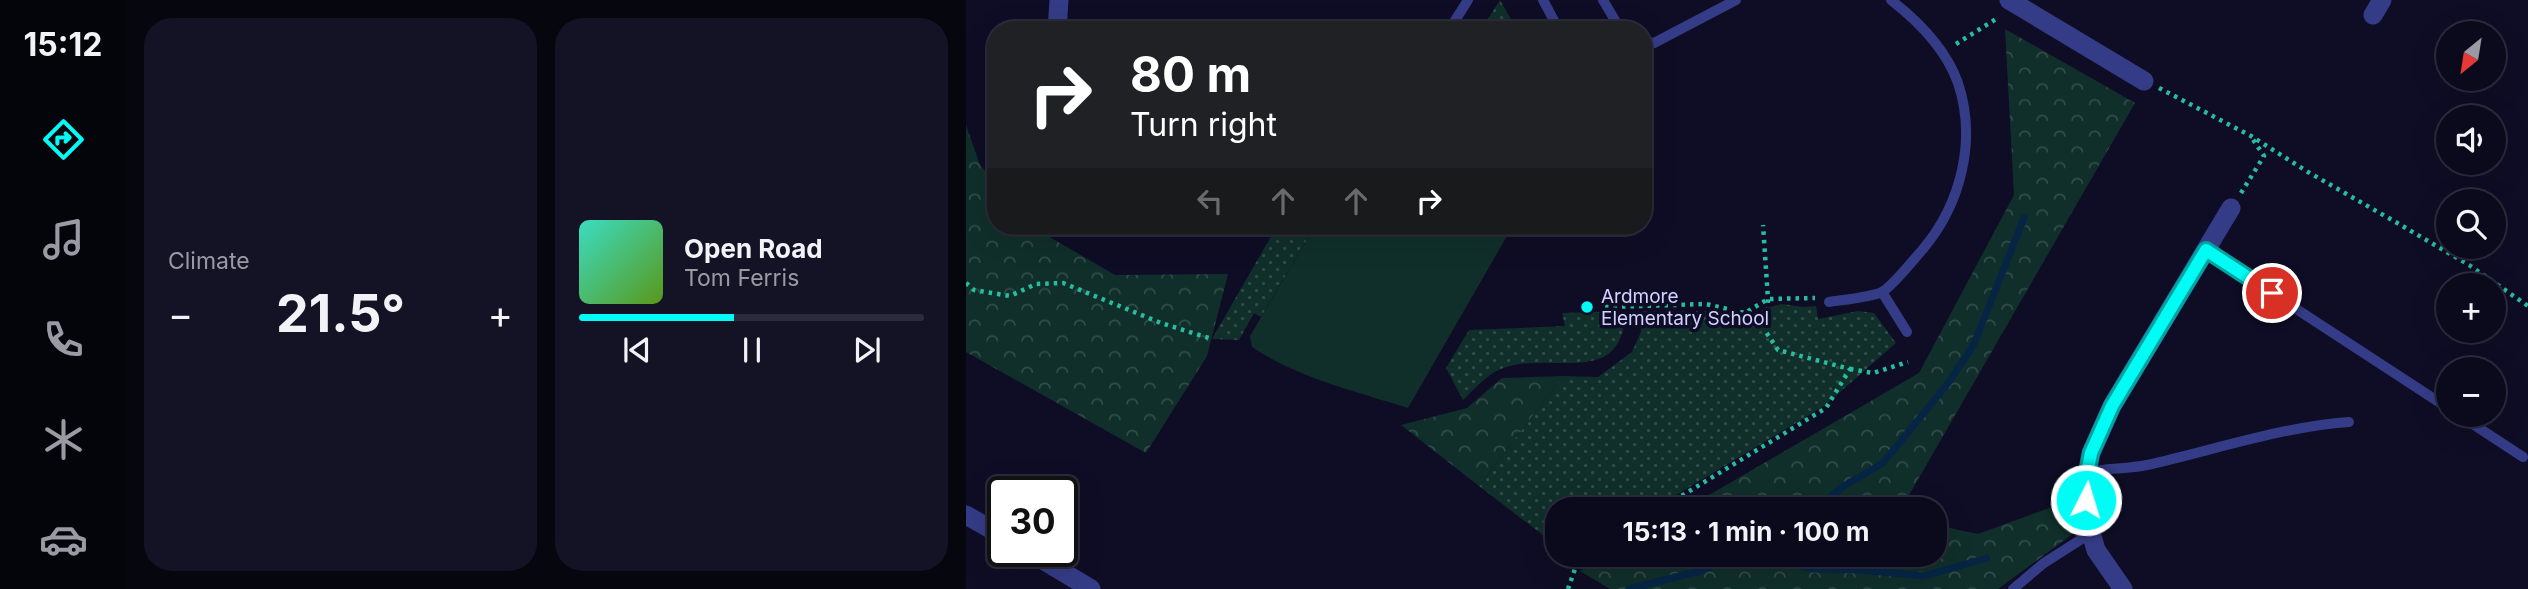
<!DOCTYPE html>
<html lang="en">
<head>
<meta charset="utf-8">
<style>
	body { margin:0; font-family:Inter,sans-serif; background:#131325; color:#f1f3f6; height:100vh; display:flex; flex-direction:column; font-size:26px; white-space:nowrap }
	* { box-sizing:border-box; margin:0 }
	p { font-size:23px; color:#999aa3 }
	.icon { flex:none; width:38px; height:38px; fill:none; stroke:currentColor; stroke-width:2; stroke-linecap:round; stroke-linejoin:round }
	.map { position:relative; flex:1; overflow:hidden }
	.details { display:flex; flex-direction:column; gap:18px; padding:18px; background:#06060f; width:840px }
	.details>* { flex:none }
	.top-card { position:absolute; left:21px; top:21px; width:665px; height:214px; border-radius:28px; box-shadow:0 7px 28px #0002,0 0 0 2px #2a2b3b; background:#202124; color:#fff; overflow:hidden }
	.needle { width:46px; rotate:210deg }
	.buttons { position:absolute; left:1470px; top:21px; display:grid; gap:14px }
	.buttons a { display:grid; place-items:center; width:70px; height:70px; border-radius:50%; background:#0a0a1c; box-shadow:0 7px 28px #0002,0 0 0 2px #2a2b3b; font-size:35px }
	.speed { position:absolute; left:21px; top:476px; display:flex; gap:14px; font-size:35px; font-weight:700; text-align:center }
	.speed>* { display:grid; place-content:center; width:91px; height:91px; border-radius:50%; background:#0a0a1c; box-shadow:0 7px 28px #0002,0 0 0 2px #2a2b3b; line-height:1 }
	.speed .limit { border:4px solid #111; border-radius:10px; background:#fff; color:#111 }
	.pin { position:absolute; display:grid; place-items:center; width:60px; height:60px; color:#fff; margin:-30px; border:4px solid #fff; border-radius:50%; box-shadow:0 2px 7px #0007 }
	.me { position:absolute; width:77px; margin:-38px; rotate:5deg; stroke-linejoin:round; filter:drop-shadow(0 0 5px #0008) }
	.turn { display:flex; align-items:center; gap:24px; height:147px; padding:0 28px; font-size:32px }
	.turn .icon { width:91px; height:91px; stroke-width:2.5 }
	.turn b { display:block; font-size:49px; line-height:60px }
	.lanes { display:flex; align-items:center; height:66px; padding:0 28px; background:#0003; justify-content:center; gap:35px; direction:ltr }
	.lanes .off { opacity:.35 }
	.big { font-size:52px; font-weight:700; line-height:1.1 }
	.details .widget { flex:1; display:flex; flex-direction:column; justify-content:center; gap:10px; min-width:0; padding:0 24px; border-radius:28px; background:#131325 }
	.song { display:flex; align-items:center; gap:21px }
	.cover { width:84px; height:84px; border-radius:10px; background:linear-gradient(135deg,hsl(170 70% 55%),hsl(90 70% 35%)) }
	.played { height:7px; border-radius:4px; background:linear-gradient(90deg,#00fcf5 45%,#2a2b3b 45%) }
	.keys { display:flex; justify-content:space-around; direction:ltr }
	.heat { display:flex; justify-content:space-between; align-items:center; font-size:38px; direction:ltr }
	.details .tiles { flex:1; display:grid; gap:18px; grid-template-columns:repeat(2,1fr) }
	.trip { position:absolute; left:579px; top:497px; width:402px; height:70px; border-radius:28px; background:#0a0a1c; box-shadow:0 7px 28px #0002,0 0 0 2px #2a2b3b; font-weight:700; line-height:70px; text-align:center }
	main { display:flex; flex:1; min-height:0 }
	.dock { display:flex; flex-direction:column; width:126px; justify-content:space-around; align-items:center; background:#04040b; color:#999aa3 }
	.dock .icon { width:49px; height:49px }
	.dock .on { color:#00fcf5 }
	.dock b { font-size:32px; color:#f1f3f6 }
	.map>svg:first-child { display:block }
	.green { fill:url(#green-dots) }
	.forest { fill:url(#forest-crowns) }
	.pitch { fill:#102f2a }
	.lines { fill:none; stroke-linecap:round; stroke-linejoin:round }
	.stream { stroke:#062545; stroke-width:7 }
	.path { stroke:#27bda1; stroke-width:4.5; stroke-dasharray:3.5 5; stroke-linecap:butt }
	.service { stroke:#353c87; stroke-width:10 }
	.minor { stroke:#353c87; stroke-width:19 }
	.route-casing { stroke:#00a49f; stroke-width:18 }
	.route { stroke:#00fcf5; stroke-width:12 }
	.poi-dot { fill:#00fcf5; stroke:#0e0d25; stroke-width:2.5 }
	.labels { text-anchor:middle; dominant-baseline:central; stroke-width:7; stroke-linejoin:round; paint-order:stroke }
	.poi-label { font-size:19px; fill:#d1d2ff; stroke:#0e0d25; text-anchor:start }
</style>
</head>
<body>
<main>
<nav class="dock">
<b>15:12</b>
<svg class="icon on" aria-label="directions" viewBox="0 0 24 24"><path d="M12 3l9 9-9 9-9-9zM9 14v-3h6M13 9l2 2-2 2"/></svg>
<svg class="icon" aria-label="music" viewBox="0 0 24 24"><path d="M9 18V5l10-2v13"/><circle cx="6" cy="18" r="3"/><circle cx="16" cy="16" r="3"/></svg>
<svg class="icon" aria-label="phone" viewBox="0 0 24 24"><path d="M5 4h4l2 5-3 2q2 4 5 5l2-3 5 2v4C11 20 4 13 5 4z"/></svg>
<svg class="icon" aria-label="climate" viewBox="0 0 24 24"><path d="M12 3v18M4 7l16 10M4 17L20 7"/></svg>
<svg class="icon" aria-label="car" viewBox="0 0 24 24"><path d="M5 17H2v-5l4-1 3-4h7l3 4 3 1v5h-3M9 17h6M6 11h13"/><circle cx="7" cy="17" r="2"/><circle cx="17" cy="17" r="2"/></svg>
</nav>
<section class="details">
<div class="tiles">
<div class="widget"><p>Climate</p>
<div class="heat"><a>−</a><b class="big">21.5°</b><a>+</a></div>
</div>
<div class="widget">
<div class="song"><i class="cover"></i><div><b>Open Road</b><p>Tom Ferris</p></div></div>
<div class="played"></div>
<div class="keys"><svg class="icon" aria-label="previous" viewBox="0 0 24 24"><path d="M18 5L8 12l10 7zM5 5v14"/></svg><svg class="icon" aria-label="pause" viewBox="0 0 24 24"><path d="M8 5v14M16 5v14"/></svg><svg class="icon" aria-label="next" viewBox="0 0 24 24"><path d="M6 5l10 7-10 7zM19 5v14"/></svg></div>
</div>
</div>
</section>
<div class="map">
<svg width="1562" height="589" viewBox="0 0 1562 589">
	<defs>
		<pattern id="green-dots" width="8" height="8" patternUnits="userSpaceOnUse" patternTransform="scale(1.75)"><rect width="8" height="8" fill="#102f2a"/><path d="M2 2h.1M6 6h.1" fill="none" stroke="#324c4a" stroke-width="1.8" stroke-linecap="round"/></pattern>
		<pattern id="forest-crowns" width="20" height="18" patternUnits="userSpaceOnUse" patternTransform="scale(1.75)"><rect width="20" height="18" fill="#102f2a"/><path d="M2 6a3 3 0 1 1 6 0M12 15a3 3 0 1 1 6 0" fill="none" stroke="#324c4a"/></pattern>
	</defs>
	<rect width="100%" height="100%" fill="#0e0d25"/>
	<g class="green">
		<path d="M534,0L551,30H515Z"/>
		<path d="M311,226H349L295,317L288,313L273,340L246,339Z"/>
		<path d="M816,304L837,307L850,306L852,319L892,311L908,313L930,343L858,406L687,509H592L591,546L513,486L597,376L632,377L666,352L675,332L674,311H752L780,318L792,314L797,309Z"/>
		<path d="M659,311C658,391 582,349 535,369C520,375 509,389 497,400L480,368L503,330L599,326L596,313Z"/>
	</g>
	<g class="forest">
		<path d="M1039,29L1169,103L935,509H719L953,373L1048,195Z"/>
		<path d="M0,125L14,165L30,183V226H69L75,232L149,275L262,274L241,356L180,453L0,352Z"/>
		<path d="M597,376L513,486L435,425L501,408L536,378Z"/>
		<path d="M1102,501L1108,533L1032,589H644L614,571L641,555H970V525L1012,534Z"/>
	</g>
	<path class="pitch" d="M349,226H543L545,229L442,408C389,391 332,378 286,347L284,336Z"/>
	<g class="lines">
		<g class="stream">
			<path d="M849,509L878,486L917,463L983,382L1008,344L1058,218"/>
			<path d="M784,555L848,569L896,570L958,576L1021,558"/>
			<path d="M663,589L734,571L774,555"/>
		</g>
		<g class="path">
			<path d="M990,44L1030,19L1033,20"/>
			<path d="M1193,88L1285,136L1342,172L1433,224L1503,265L1562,306"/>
			<path d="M1275,193L1298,156L1286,138"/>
			<path d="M0,283L8,290L44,296L70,284L97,283L195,323L246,339"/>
			<path d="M639,307L740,304L779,313L802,299L849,298"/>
			<path d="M884,369L907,373L942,362"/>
			<path d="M694,509L860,408L884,369L812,350L800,332L802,299L797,225"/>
			<path d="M602,589L610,566L619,555"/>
		</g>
		<g class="service">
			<path d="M577,0L593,30"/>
			<path d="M637,0L650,22L657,30"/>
			<path d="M483,30L502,0"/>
			<path d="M677,40L688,43L770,0"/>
			<path d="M1240,250L1482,408"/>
			<path d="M916,292L941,332"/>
			<path d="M863,302C876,300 906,297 916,292C927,286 948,259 957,249C995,204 1011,140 992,83C980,49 952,21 925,0"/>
			<path d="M1493,415L1557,457"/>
			<path d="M1122,472C1141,468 1162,469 1181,465C1248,450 1315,427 1383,422"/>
			<path d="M1047,589L1078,563L1125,533"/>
		</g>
		<g class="minor">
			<path d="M1043,0L1178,81"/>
			<path d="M1407,15L1416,0"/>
			<path d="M91,30L93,0"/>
			<path d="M0,515L37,536"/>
			<path d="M62,551L125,589"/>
			<path d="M1157,589L1130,550L1120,516L1119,484L1125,453L1146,406L1265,208"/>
		</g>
	</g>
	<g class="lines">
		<defs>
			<path id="route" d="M1120,500L1119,484L1125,453L1146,406L1240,250L1306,293"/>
		</defs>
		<use href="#route" class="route-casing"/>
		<use href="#route" class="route"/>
	</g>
	<circle class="poi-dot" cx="621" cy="307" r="7"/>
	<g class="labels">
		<g class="poi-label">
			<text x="635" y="296">Ardmore<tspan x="635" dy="22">Elementary School</tspan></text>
		</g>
	</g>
</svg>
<div class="buttons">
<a><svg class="needle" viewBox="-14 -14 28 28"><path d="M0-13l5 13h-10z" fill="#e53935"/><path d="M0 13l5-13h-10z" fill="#999aa3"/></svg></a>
<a><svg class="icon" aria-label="sound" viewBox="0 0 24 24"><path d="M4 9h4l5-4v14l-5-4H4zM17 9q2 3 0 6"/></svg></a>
<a><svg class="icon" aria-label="search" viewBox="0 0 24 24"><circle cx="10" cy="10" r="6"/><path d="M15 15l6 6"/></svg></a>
<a>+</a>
<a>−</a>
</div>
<div class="speed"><div class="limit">30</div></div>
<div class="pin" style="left:1306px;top:293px;background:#d93025"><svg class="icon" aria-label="arrive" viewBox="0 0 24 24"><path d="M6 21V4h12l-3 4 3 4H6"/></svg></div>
<svg class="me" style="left:1120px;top:500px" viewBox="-20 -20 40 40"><circle r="17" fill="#00fcf5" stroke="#fff" stroke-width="3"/><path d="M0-11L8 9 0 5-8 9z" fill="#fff"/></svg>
<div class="trip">15:13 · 1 min · 100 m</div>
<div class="top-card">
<div class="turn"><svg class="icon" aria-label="right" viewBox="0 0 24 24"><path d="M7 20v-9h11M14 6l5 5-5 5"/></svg><div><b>80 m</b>Turn right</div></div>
<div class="lanes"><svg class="icon off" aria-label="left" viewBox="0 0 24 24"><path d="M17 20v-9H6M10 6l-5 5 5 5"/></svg><svg class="icon off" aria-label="ahead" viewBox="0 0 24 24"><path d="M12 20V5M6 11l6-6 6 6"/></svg><svg class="icon off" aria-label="ahead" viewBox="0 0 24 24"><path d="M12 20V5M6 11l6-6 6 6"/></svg><svg class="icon" aria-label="right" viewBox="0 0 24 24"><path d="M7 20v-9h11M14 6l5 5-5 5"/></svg></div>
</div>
</div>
</main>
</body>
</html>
